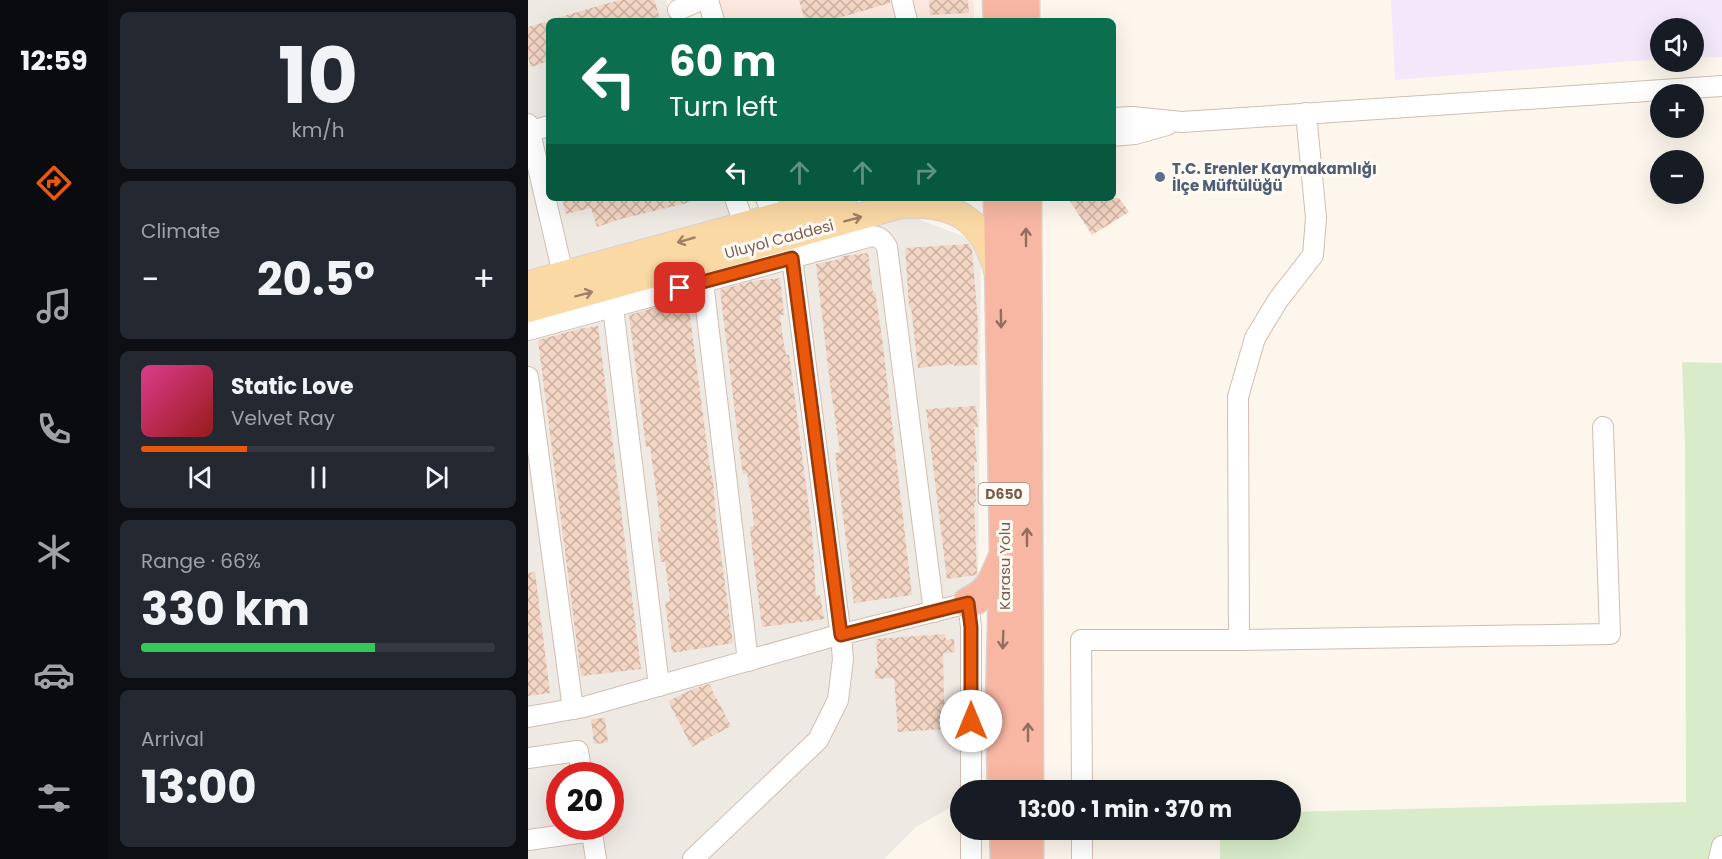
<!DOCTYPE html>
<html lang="en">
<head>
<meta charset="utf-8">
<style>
	body { margin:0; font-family:Poppins,sans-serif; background:#242831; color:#f1f3f6; height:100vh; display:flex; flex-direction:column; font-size:22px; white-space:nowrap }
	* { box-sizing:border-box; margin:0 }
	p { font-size:20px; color:#9ea1a6 }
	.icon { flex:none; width:33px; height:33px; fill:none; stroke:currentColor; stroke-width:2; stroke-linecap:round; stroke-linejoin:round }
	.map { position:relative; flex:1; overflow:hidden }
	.panel { display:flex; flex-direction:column; gap:12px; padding:12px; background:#0d0f14; width:420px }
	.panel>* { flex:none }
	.guide { position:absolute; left:18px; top:18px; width:570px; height:183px; border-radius:9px; box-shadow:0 6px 24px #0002; background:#0b6e4f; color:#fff; overflow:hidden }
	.buttons { position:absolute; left:1122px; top:18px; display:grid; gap:12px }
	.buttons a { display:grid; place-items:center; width:54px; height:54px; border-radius:50%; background:#171b24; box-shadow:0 6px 24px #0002; font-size:30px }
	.speed { position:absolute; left:18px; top:762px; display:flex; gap:12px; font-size:30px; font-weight:700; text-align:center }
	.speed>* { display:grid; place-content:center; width:78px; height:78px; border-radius:50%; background:#171b24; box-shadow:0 6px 24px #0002; line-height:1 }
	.speed .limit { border:9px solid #d22; background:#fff; color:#111 }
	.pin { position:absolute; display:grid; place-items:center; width:51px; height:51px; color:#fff; margin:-26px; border-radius:12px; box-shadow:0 3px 9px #0006 }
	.me { position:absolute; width:66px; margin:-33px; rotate:0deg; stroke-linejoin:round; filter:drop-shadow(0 0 4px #0008) }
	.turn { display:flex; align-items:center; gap:21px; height:126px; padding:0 24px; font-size:27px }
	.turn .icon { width:78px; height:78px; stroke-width:2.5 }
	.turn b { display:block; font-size:42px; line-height:51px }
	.lanes { display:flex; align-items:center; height:57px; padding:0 24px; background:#0003; justify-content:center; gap:30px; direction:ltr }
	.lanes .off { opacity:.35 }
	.big { font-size:45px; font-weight:700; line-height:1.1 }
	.panel .card { flex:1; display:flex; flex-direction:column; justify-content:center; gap:9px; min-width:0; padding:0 21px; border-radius:9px; background:#242831 }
	.panel .dial { align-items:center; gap:0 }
	.dial b { font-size:78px; line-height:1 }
	.song { display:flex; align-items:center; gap:18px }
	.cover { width:72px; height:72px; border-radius:9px; background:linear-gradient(135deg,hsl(330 70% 55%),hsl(0 70% 35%)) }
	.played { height:6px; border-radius:3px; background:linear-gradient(90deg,#ea580c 30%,#363941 30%) }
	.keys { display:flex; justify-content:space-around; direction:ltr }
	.heat { display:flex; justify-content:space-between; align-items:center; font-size:33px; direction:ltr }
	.charge { height:9px; border-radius:4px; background:linear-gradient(90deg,#34c759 66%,#363941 0) }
	.trip { position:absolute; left:422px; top:780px; width:351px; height:60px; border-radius:30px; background:#171b24; box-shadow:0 6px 24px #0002; font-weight:700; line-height:60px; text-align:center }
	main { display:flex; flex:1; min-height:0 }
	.tab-bar { display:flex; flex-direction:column; width:108px; justify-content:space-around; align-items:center; background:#090b0e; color:#9ea1a6 }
	.tab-bar .icon { width:42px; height:42px }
	.tab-bar .current { color:#ea580c }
	.tab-bar b { font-size:27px; color:#f1f3f6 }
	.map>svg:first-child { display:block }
	.commercial { fill:#fde8e0 }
	.industrial { fill:#efe9e4; fill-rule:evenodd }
	.education { fill:#f3e8fa }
	.park { fill:#d8ecc9 }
	.building { fill:url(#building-cross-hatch) }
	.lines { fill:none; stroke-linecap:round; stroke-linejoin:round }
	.minor-casing { stroke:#d1beb0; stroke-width:22 }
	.major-casing { stroke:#dad1cd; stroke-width:28 }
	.highway-casing { stroke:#dad1cd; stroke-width:33 }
	.minor { stroke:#fff; stroke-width:20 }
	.major { stroke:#fbd9a5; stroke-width:26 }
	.highway { stroke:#f7b7a3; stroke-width:30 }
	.oneway { stroke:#a18267 }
	.oneway2 { stroke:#936e5e }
	.route-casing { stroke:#983908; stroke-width:15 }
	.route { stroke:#ea580c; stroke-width:10 }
	.service-dot { fill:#5c6f8a; stroke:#fffaf3; stroke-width:2 }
	.labels { text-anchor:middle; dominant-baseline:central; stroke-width:6; stroke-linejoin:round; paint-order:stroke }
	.shield { fill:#fffaf3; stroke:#a28b7f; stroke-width:1.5 }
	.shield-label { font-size:14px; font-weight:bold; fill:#7a5c4d }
	.service-label { font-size:15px; font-weight:bold; fill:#4e5e75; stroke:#fffaf3; text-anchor:start }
	.street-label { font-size:15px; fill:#7a5c4d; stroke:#fffaf3 }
</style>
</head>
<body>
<main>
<nav class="tab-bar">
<b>12:59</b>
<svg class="icon current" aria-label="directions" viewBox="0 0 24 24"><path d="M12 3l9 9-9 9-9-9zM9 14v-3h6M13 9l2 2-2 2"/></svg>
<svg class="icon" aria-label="music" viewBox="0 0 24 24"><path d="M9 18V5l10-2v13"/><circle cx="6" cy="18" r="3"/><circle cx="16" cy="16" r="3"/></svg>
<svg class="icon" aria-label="phone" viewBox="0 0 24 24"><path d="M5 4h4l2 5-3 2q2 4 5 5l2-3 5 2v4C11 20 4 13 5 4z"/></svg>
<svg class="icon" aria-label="climate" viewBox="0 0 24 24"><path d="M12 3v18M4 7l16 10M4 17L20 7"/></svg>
<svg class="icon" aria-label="car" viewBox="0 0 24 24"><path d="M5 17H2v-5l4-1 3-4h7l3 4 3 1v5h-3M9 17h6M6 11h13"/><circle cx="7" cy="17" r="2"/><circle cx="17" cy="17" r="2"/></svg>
<svg class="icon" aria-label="filters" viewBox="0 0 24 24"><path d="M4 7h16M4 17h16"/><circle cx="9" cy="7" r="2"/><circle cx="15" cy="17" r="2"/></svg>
</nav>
<section class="panel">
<div class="card dial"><b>10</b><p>km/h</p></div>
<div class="card"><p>Climate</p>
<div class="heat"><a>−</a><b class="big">20.5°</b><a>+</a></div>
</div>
<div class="card">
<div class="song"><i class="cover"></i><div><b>Static Love</b><p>Velvet Ray</p></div></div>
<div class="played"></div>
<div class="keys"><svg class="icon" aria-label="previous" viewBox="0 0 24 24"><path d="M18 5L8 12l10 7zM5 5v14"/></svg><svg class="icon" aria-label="pause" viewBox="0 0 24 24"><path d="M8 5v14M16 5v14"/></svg><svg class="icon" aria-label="next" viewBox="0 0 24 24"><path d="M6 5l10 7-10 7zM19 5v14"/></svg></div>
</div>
<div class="card"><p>Range · 66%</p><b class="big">330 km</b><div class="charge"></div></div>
<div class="card"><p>Arrival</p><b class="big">13:00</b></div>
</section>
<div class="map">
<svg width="1194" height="859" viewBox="0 0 1194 859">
	<defs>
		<pattern id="building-cross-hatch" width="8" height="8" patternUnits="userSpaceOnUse" patternTransform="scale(1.5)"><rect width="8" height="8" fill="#f3d5c3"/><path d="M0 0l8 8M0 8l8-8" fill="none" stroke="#cab0a1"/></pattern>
	</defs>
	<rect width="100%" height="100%" fill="#fdf6ec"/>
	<path class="commercial" d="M187,0H446V21H193Z"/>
	<g class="industrial">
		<path d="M0,0H138L144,21H21V198H198L204,217L0,269Z"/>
		<path d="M377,214L453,243L450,600L445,790H432V802L388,827L356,859H0V322ZM32,776H82V826H32Z"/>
	</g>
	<path class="education" d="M863,0H1194V57L1166,58V28H1132V59L867,80Z"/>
	<path class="park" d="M1154,362L1194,363V859H692V830H762V812L1158,802L1157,446Z"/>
	<g class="building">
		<path d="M91,0H126L133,21H30L29,18Z"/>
		<path d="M271,0H362V3L300,21H277Z"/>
		<path d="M401,0H440L441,13L402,15Z"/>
		<path d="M21,21V61L3,67L0,57V27Z"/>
		<path d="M34,198H162L163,202L93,219L69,227L63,208L38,214Z"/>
		<path d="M540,198H591L601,212L564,235Z"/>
		<path d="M441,244L444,249L450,324L449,365L426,366V364L390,368L383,307H381L377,248Z"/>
		<path d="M340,253L345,293L347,292L354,337L384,595L326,603L307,453L312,452L302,384L288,264L313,259V257L316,256Z"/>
		<path d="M252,278L256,315H252L255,339L258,355L261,354L263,369L284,532L288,596L292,595L296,619L234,627L223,539L222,527L226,526L223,499L219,474H215L213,462L192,290L224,281Z"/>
		<path d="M160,301L182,468L185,480L188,518L205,643L144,653L137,602L142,601L137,562H133L129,531H133L129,497L122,447H118L101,315L143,303Z"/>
		<path d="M70,326L113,669L53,676L10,340L51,329Z"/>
		<path d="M448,406L450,427H446L449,462H446L448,502H446L449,575L419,579L398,409Z"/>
		<path d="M7,572L22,693L0,696V573Z"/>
		<path d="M417,634L418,640L426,639L427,652L415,653L416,702L423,701L424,714L416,715L417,729L370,732L366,678L347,679V668H350L348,639Z"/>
		<path d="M181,684L203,726L164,747L140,701L165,689Z"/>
		<path d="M77,718L80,743L66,744L63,719Z"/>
	</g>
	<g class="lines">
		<defs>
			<g id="minor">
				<path d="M180,0L186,21"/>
				<path d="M374,0L379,21"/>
				<path d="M150,10L173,0"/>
				<path d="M585,118L604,117L654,122L1194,86"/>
				<path d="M0,124L35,274"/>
				<path d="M0,132L21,126"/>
				<path d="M585,136L607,134L639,125"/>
				<path d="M207,198L216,224"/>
				<path d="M238,198L246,217"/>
				<path d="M175,282L220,661"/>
				<path d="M85,307L131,686"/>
				<path d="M0,330L344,236C352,237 355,240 359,247L406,612"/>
				<path d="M0,377L45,709"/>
				<path d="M711,640L1082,634L1075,427"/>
				<path d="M0,717L56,707L303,637L440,603L443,627V790"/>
				<path d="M0,758L50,751L54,776"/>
				<path d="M554,790L553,640H711L710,397L727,338L750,300L785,255L788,218L778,113"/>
				<path d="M63,826L68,859"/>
				<path d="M554,830V859"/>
				<path d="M0,840L64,831"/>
				<path d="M165,859L290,740L310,700L315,659L313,637L264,258L259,247"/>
				<path d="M443,859V830"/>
				<path d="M1191,859L1194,846"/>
			</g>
			<g id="major">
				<path d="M381,205C431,203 457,224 469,271"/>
				<path d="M0,284L316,198"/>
				<path d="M0,309L398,198"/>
			</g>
			<g id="highway">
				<path d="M470,0L471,21"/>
				<path d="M496,0V21"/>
				<path d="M471,198L477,552L473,704L475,790"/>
				<path d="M498,198L500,790"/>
				<path d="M440,603C462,592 465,583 474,561"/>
				<path d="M477,830L478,859"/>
				<path d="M500,830V859"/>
			</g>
		</defs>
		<use href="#minor" class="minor-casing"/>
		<use href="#major" class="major-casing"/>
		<use href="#highway" class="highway-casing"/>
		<use href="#minor" class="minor"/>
		<use href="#major" class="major"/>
		<use href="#highway" class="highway"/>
	</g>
	<defs><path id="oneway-shaft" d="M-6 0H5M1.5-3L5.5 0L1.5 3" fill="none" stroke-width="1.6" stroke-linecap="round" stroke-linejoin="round" transform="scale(1.5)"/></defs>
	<g class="oneway">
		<use href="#oneway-shaft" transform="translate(325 219) rotate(-15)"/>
		<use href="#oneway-shaft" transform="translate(158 240) rotate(164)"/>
		<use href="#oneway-shaft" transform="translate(56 294) rotate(-15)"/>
	</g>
	<g class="oneway2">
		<use href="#oneway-shaft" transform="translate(498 237) rotate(-90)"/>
		<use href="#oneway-shaft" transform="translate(473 319) rotate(89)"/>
		<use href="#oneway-shaft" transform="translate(499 537) rotate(-90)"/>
		<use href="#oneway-shaft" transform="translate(475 640) rotate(92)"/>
		<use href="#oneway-shaft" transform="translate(500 732) rotate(-90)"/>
	</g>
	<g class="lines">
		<defs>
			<path id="route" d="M152,288L264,258L313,635L440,603L443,627V721"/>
		</defs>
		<use href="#route" class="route-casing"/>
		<use href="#route" class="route"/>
	</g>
	<circle class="service-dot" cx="632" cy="177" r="6"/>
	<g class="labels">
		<rect class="shield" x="450.5" y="483" width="51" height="22" rx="4.5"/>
		<g class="shield-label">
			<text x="476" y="494">D650</text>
		</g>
		<g class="service-label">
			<text x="644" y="168">T.C. Erenler Kaymakamlığı<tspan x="644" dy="17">İlçe Müftülüğü</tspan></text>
		</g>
		<g class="street-label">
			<text transform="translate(251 239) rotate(-15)">Uluyol Caddesi</text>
			<text transform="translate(476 566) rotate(-90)">Karasu Yolu</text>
		</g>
	</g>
</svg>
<div class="buttons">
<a><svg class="icon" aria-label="sound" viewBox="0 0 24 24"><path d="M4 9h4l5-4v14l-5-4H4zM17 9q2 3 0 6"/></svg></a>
<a>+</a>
<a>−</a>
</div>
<div class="speed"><div class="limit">20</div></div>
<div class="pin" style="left:152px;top:288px;background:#d93025"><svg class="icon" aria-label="arrive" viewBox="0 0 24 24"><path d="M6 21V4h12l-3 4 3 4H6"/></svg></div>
<svg class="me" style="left:443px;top:721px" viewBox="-20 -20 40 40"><circle r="19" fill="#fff"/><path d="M0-13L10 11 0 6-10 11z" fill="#ea580c"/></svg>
<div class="trip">13:00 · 1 min · 370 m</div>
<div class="guide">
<div class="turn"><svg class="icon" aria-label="left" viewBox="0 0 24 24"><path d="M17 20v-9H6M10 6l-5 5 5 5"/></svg><div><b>60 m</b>Turn left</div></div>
<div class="lanes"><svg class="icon" aria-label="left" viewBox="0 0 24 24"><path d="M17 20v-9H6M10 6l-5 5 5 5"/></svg><svg class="icon off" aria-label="ahead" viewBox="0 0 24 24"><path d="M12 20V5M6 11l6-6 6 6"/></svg><svg class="icon off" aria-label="ahead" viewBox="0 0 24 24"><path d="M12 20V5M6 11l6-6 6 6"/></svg><svg class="icon off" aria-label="right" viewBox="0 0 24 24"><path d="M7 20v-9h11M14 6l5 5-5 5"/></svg></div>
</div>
</div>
</main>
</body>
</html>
